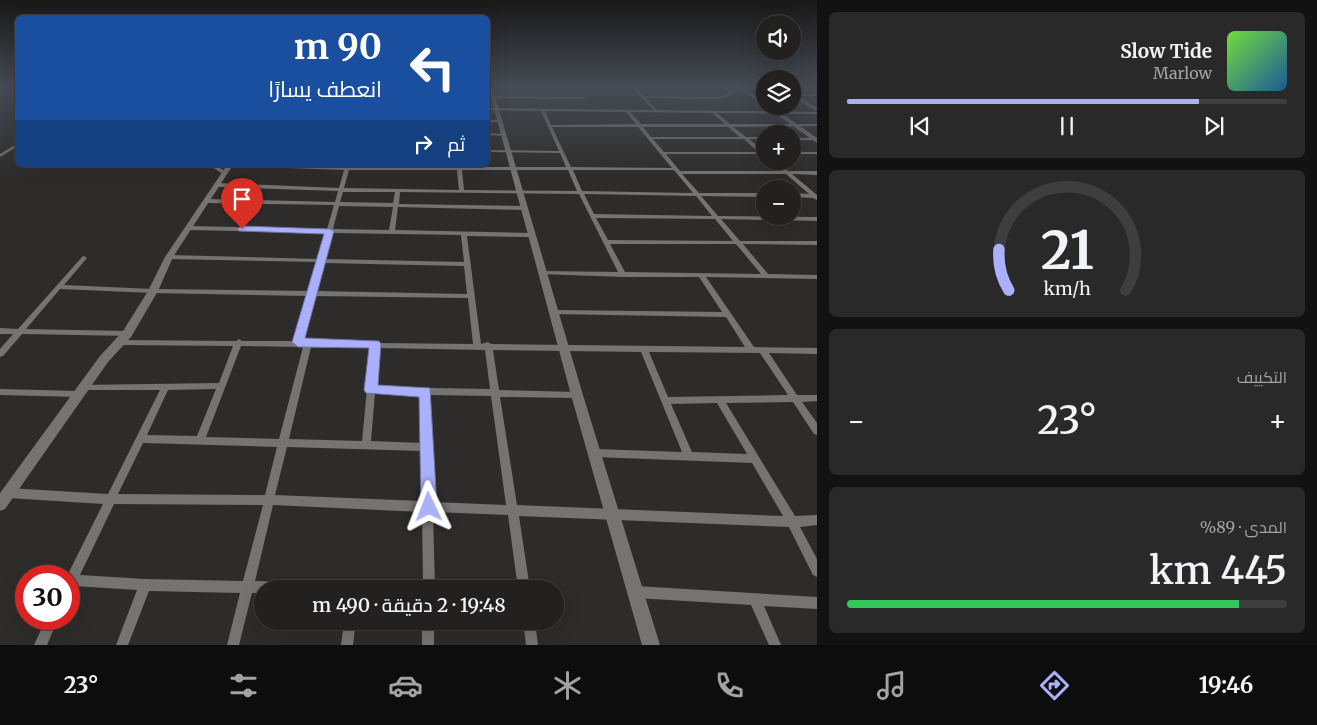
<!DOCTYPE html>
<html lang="ar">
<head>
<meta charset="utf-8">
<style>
	body { margin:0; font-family:Merriweather,Cairo,serif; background:#2a2929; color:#f1f3f6; direction:rtl; height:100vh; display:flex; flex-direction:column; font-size:19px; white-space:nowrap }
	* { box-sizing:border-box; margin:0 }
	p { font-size:16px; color:#a2a3a5 }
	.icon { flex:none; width:28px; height:28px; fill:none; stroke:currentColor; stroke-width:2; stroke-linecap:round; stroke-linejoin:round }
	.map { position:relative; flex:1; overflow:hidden; direction:ltr }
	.details { display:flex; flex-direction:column; gap:12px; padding:12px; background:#131212; width:500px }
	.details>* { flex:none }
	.hud { position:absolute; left:15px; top:15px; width:475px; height:152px; border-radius:8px; box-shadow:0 5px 20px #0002,0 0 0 1px #3f3e3e; direction:rtl; background:#1a4fa0; color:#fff; overflow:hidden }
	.tools { position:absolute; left:756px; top:15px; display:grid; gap:10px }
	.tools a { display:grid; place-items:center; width:45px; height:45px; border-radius:50%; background:#222120; box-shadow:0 5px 20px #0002,0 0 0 1px #3f3e3e; font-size:25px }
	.speed { position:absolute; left:15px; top:565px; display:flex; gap:10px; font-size:25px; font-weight:700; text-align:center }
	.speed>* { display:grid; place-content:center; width:65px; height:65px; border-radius:50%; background:#222120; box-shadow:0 5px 20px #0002,0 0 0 1px #3f3e3e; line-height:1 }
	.speed .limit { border:8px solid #d22; background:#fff; color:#111 }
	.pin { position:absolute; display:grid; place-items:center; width:42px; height:42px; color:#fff; margin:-51px -21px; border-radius:50% 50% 50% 0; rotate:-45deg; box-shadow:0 0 5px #0007 }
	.pin .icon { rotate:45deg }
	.me { position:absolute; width:55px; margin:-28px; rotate:358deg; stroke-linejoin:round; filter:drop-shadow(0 0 4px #0008) }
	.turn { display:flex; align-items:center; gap:18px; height:105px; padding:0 25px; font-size:22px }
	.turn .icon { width:65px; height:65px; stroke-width:2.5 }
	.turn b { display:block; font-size:35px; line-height:42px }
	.then { display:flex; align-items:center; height:48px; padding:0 25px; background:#0003; gap:10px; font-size:19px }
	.big { font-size:38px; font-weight:600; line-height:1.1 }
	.details .tile { flex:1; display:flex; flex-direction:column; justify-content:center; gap:8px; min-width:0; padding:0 18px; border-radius:8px; background:#2a2929 }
	.details .dial { align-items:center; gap:0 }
	.dial svg { height:130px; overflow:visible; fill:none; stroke:#3f3e3e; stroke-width:7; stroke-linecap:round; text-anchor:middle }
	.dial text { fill:#f1f3f6; stroke:none }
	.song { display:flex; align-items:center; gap:15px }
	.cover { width:60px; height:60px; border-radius:8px; background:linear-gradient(135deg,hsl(100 70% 55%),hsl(210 70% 35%)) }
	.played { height:5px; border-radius:2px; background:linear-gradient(90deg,#aab0fb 80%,#3f3e3e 80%) }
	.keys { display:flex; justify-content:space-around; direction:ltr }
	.heat { display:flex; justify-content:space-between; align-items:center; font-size:28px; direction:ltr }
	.charge { height:8px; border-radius:4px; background:linear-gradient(90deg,#34c759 89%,#3f3e3e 0) }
	.trip { position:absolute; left:254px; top:580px; width:310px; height:50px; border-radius:25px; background:#222120; box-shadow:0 5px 20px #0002,0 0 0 1px #3f3e3e; font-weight:600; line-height:50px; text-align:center; direction:rtl }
	.tabs { display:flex; height:80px; justify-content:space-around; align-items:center; background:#0e0d0d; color:#a2a3a5 }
	.tabs .icon { width:35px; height:35px }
	.tabs .active { color:#aab0fb }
	.tabs b { font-size:22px; color:#f1f3f6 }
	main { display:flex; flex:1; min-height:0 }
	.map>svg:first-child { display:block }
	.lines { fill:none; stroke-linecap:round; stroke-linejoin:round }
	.minor { fill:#767472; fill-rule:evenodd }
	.tertiary { fill:#767472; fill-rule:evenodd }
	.route { fill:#aab0fb; stroke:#6e72a3 }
</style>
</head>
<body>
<main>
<section class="details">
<div class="tile">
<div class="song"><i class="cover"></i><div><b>Slow Tide</b><p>Marlow</p></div></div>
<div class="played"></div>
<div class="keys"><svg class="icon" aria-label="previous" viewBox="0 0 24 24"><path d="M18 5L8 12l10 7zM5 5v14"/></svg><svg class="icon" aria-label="pause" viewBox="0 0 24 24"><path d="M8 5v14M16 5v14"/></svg><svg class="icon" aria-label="next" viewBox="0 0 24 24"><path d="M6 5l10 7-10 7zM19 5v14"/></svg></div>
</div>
<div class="tile dial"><svg viewBox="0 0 100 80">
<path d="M14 69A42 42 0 1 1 86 69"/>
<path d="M14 69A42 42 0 0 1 8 44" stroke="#aab0fb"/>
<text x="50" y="56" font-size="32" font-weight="700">21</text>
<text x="50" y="72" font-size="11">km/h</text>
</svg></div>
<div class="tile"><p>التكييف</p>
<div class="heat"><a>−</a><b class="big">23°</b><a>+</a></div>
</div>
<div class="tile"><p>المدى · 89%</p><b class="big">445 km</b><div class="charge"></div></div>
</section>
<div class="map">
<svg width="817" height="645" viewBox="0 0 817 645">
	<rect width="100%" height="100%" fill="#2e2c2b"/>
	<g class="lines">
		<g class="minor">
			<path d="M488,86L741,87L742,89H738L728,97L717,99L646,98L657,110L817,112V114L717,113L730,124H817V126L733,127L746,137H765V139H749L765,152V154H666L680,171H782L771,161H776L788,171H817V175L792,174L817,195V200L813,198L792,197V193L809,194L786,174H682L699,193H765V197L701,196L718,216L817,217V221L721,219L740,241H817V245L743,244L768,274L817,275V279L706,277L754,347L817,348V354L769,353L797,395H817V401L802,402L817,423V435L814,434L793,402L726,403L795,516L817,515V525L800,527L817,559V577L813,575L789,527L519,516L530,589H518L508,515L433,512L435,589H423L422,512L273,505L255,581L330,583L334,585L336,589H262V593H252L239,645H227L240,593L149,591L128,645H116L137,590L74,586L73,588L69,590V576H67L103,504L8,498L4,496L3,493L4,490L8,488L108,494L160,390H83L80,389L79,387L80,385L219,383L233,346L121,345L118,344L117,342L118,340L236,341L239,339L242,341H295L308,296L153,293L60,289L26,329L127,331L131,334L130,336L22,334L3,356L0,357V349L13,334H0V328L18,329L82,257L84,256L87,258L64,285L153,289L309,291L317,262L169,259L166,257L169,255L318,259L326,233L189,230L186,228L189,226L327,229L334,205L208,203L205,201L208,199L335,202L338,191L219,187L216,185L219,183L339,188L344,170L231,166L229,165L308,167H566L560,153L488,152V150L559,151L541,111L488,110V108L653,110L633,89L489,88ZM637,89H733L726,95L717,97L644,96ZM545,111L626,112L636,124L551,125ZM630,112L712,113L725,124H641ZM552,127H638L672,168L571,167ZM643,127H728L740,137H651ZM653,139H744L758,152H664ZM349,170H457L459,190L344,188ZM462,170H568L577,191L464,190ZM573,170H674L693,193L582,191ZM343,192H395L393,203L340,202ZM400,192L579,194L618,272L542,271L540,272L539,273L540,274L623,277H699L722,312L554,310L550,312L551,314L726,317L745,347L491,344L488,342L481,344L467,236L531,237L534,235L531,233L395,230L398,207L524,210L527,208L524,206L399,204ZM584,194L696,196L712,216L594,214ZM339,206L393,207L389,230L333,229ZM596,218L715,219L733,241L608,240ZM332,233L461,235L464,262L325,259ZM610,244H736L761,274L625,272ZM324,263L464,266L467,294L316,291ZM315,296L468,298L473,344L378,343L375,341L372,342H311L308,340L302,342ZM241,346L303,347L279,439L206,437ZM311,347L371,348L362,441L289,439ZM379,348L485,350L490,389L375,387ZM493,350L641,352L682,452L595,449L592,450L590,453L592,456L595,457L752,463L783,516L517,505L500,397L577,398L580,397L581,395L580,393L577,392L499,390ZM649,352L760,353L788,395L668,397ZM216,389L197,436L147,435L168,390ZM375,393L422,395V443L371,441ZM430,395L491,396L506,505L433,502ZM717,403L747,454L692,452L671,404ZM143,443L277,447L265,495L118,494ZM287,447L422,451V501L275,495ZM114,504L263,505L243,581L145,579L80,575Z"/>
			<path d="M792,94H817V96H797L817,108V111L792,97Z"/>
			<path d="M492,96L584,97L586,98L584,99L491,98Z"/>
			<path d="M488,120H501L503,121L501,122H488Z"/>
			<path d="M488,133L504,134L506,135L504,136L488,135Z"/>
			<path d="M792,138H814L816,139L814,140H792Z"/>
			<path d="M18,143V146L0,157V154Z"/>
			<rect x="792" y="152" width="25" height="2"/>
			<path d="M209,165H215L228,173L223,174Z"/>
			<path d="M0,389L78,391L81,392L82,394L81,396L78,397L0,395Z"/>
			<path d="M636,586L817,597V609L764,606L781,645H769L751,605L636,598L632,596L630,592L632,588Z"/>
			<path d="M46,619H58L47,645H34Z"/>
			<path d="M344,621H356L353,645H341Z"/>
			<rect x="422" y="621" width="12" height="24"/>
			<path d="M523,621H535L538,645H526Z"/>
		</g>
		<g class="tertiary">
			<path d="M488,86H492L583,395L660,645H642L571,395Z"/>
			<path d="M736,86H742L765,103V106H771L817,138V143Z"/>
			<path d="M227,165H233L173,257L158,291L131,337L108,362L5,509L0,511V493L100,356L123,331L148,291L165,257Z"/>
		</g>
	</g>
	<linearGradient id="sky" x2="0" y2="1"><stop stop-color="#191818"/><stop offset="0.49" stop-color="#464b55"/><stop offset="1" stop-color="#464b55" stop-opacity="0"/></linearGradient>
	<rect width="817" height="177" fill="url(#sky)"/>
	<path class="route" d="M242,226L330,229L334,231L305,338L379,341L381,344L378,385L430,388L437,507L435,512L429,514L423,512L421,507L419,397L366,393L364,390L369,348L298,347L292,342L324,234L239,231L237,229Z"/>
</svg>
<div class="tools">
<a><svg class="icon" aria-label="sound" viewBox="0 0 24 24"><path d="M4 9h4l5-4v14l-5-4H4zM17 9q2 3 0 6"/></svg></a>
<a><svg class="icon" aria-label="layers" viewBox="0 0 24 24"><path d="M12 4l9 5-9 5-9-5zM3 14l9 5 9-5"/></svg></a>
<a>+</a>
<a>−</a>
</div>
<div class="speed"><div class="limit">30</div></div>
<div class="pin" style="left:242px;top:229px;background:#d93025"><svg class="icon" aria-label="arrive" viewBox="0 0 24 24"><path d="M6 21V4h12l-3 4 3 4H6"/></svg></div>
<svg class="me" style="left:429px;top:507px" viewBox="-20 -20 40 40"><path d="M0-17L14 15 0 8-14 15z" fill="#aab0fb" stroke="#fff" stroke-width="4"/></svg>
<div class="trip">19:48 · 2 دقيقة · 490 m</div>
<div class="hud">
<div class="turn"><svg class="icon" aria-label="left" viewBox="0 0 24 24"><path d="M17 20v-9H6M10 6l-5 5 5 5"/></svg><div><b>90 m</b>انعطف يسارًا</div></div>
<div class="then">ثم<svg class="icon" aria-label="right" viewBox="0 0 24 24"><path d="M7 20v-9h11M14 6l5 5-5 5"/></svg></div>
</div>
</div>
</main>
<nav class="tabs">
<b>19:46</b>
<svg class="icon active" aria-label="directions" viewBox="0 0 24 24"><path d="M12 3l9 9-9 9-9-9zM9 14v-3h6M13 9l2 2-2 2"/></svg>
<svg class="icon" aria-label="music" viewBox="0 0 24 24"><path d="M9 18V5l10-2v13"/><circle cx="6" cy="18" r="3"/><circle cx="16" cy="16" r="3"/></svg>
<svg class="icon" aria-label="phone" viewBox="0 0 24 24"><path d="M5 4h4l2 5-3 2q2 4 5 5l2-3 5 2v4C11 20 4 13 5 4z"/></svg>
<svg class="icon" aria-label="climate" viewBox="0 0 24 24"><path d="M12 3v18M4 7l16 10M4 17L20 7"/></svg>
<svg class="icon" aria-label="car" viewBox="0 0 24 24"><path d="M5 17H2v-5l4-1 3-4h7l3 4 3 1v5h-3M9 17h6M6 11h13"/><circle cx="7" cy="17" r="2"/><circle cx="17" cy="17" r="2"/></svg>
<svg class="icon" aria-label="filters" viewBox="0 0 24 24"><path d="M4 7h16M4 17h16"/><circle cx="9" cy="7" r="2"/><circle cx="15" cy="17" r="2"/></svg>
<b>23°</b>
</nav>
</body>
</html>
